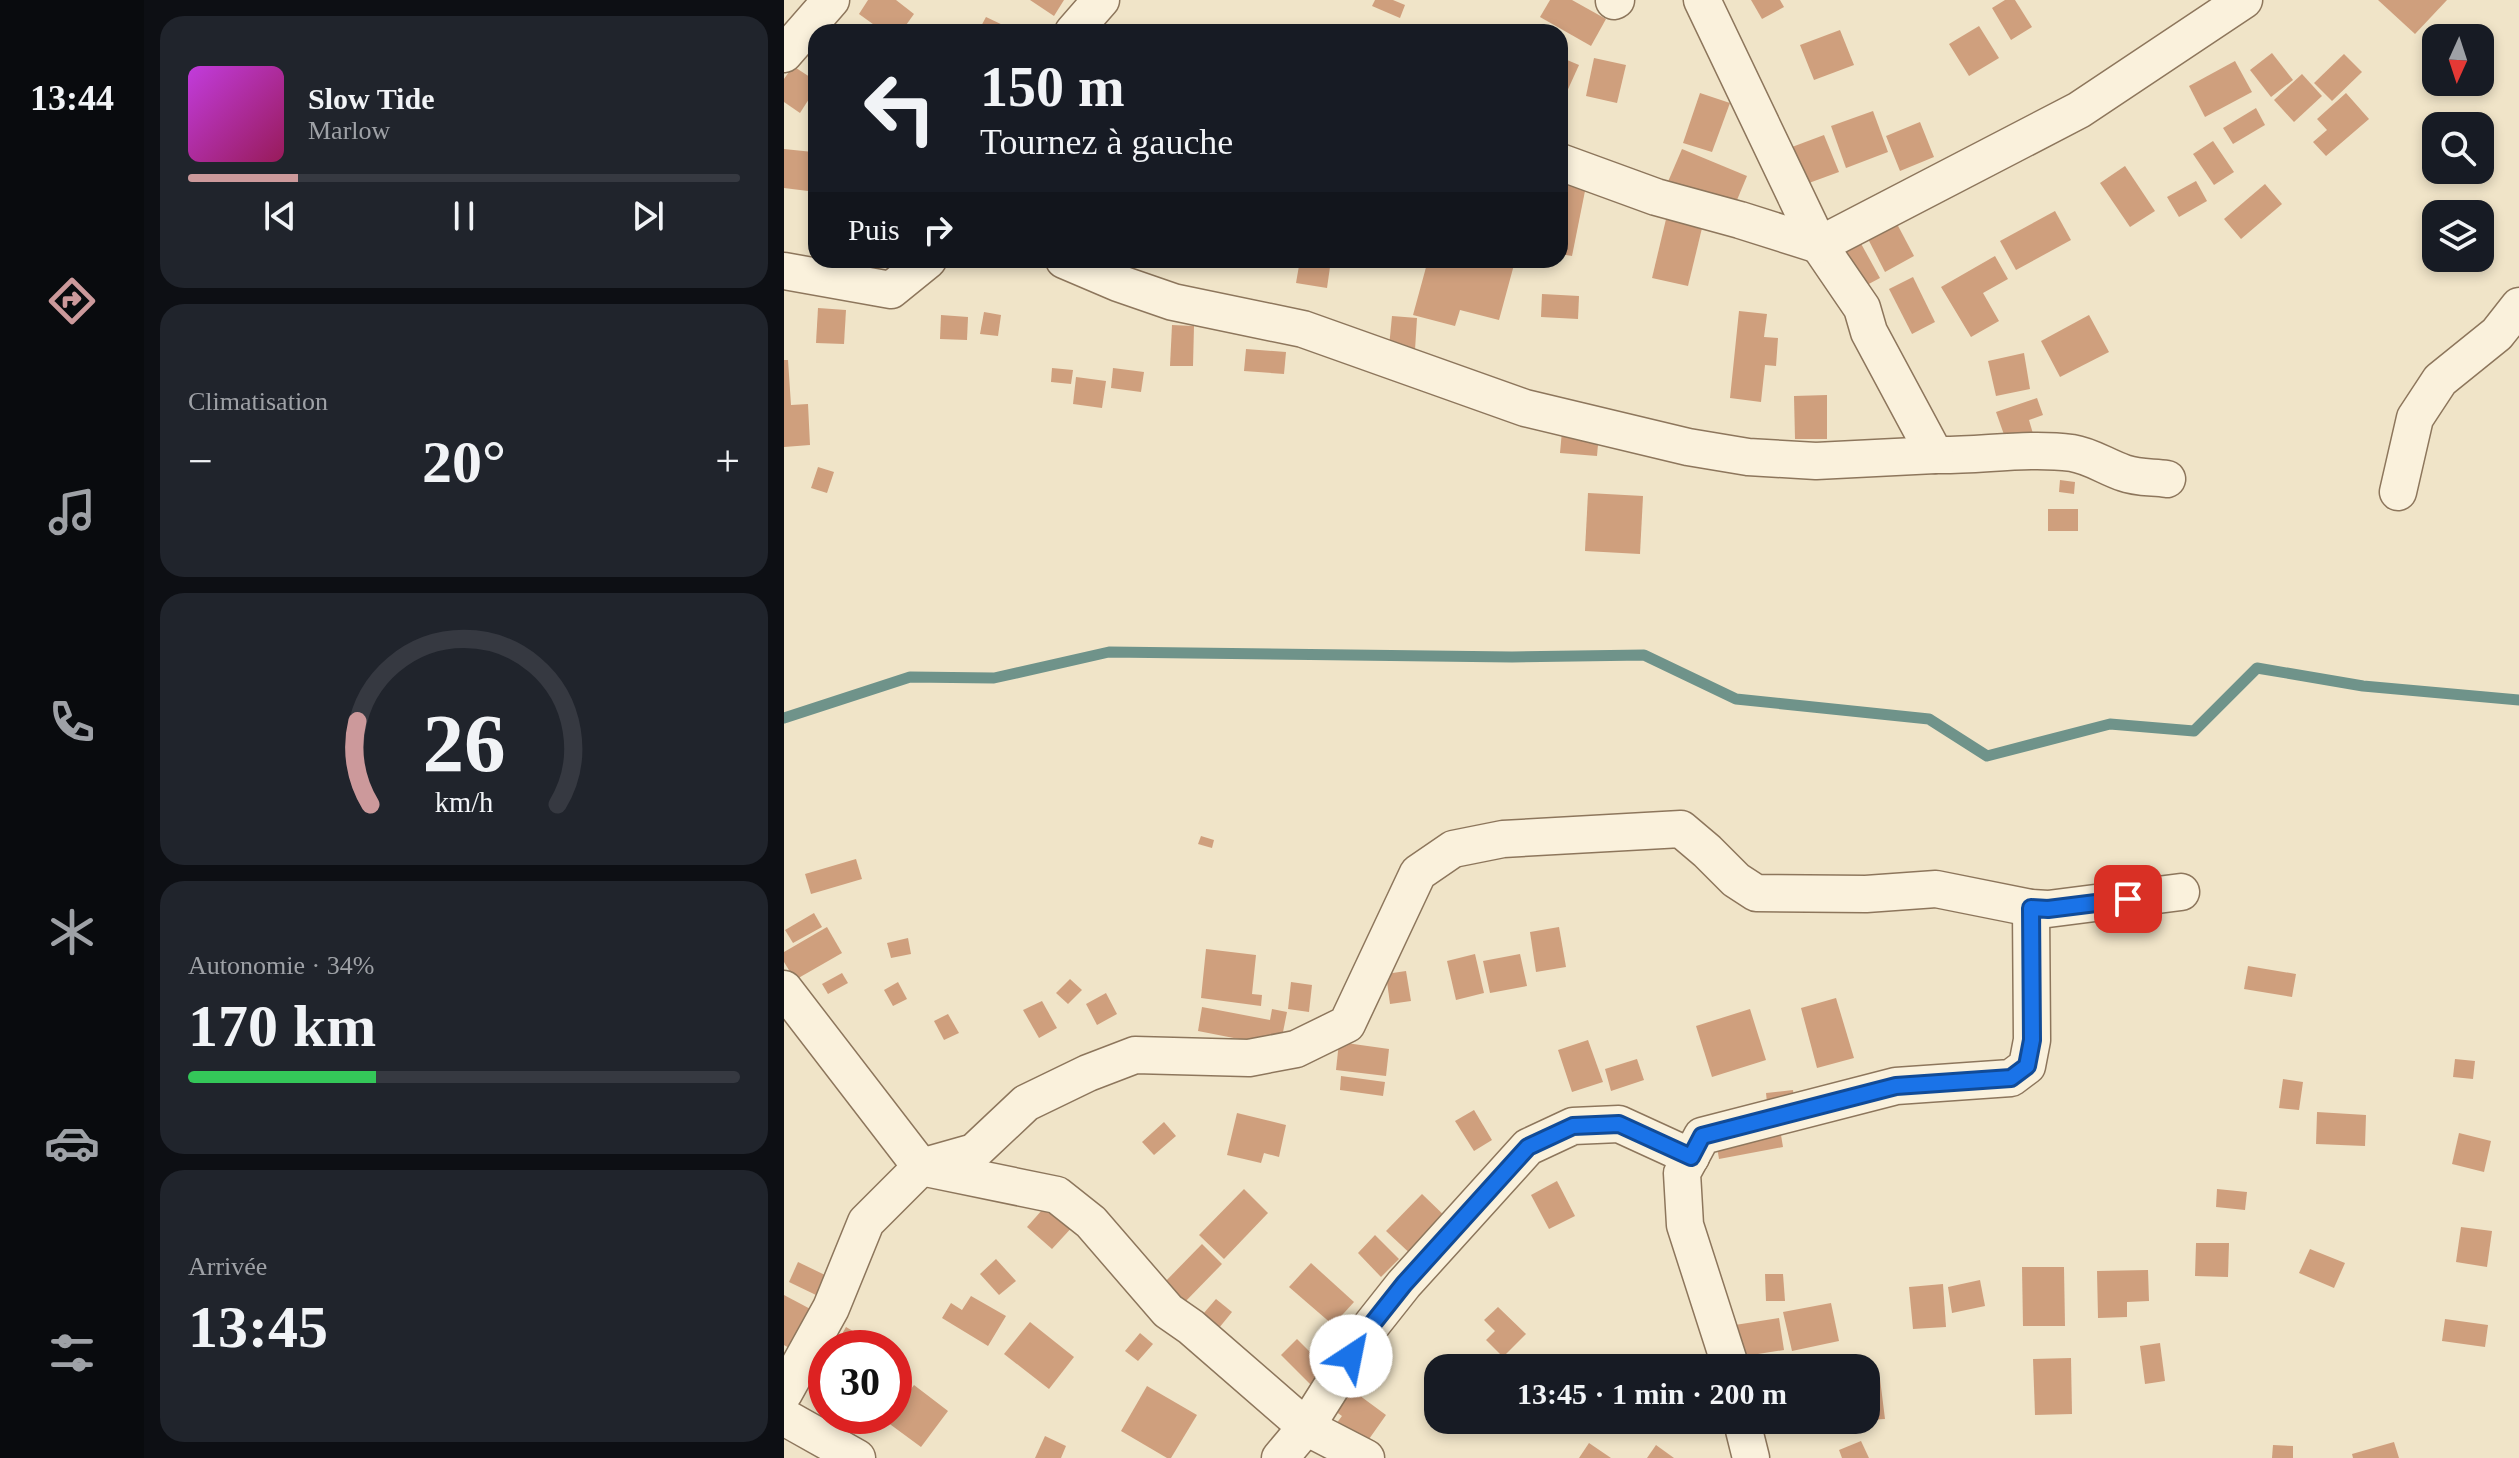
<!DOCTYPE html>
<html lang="fr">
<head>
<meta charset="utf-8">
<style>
	body { margin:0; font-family:Georgia,serif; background:#20242c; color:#f1f3f6; height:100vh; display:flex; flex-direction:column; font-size:30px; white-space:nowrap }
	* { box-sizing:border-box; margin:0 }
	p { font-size:26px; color:#9ea1a6 }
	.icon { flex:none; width:44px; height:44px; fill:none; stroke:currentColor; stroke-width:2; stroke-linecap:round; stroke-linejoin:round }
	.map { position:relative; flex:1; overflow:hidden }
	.sheet { display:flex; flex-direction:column; gap:16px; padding:16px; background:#0d0f14; width:640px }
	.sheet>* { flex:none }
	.banner { position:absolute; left:24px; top:24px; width:760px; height:244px; border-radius:24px; box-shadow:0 4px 12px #0003; background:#171b24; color:#f1f3f6; overflow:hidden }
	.needle { width:52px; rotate:183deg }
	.controls { position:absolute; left:1638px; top:24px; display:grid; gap:16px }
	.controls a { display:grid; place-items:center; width:72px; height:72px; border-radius:16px; background:#171b24; box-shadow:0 4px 12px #0003; font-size:40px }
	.speed { position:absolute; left:24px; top:1330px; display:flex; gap:16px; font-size:40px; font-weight:700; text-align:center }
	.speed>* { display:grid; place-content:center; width:104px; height:104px; border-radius:50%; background:#171b24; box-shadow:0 4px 12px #0003; line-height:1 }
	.speed .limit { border:12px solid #d22; background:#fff; color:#111 }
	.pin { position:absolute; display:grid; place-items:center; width:68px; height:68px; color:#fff; margin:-34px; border-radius:16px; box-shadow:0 4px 12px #0006 }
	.me { position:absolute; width:88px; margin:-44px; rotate:34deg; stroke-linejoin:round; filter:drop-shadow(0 0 6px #0008) }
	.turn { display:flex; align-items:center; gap:28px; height:168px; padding:0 40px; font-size:36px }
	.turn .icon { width:104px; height:104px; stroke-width:2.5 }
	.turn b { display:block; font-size:56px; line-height:68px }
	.then { display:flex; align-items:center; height:76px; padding:0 40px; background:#0003; gap:16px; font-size:30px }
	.big { font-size:60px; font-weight:700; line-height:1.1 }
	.sheet .card { flex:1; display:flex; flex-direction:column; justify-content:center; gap:12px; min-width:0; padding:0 28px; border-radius:24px; background:#20242c }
	.sheet .dial { align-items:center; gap:0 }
	.dial svg { height:208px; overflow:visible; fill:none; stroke:#363941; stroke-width:7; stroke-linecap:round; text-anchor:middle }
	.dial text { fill:#f1f3f6; stroke:none }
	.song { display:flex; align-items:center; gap:24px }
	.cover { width:96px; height:96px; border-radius:12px; background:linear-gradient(135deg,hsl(290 70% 55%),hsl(330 70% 35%)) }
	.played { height:8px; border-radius:4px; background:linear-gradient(90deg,#cc999b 20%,#363941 20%) }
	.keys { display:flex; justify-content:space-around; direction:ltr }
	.heat { display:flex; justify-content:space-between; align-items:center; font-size:44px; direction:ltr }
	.charge { height:12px; border-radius:6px; background:linear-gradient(90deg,#34c759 34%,#363941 0) }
	.trip { position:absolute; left:640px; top:1354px; width:456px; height:80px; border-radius:24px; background:#171b24; box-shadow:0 4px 12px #0003; font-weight:700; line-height:80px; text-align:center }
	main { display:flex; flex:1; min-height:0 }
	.menu { display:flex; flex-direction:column; width:144px; justify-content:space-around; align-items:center; background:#090b0e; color:#9ea1a6 }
	.menu .icon { width:56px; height:56px }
	.menu .on { color:#cc999b }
	.menu b { font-size:36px; color:#f1f3f6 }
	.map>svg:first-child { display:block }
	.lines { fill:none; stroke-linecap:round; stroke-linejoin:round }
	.stream { stroke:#6f938a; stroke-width:11 }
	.building { fill:#cf9f7d }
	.minor-casing { stroke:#8d765c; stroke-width:39 }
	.minor { stroke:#faf1dc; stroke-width:36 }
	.route-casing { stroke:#114b97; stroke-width:20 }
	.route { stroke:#1a73e8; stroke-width:14 }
</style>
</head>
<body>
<main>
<nav class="menu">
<b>13:44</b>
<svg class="icon on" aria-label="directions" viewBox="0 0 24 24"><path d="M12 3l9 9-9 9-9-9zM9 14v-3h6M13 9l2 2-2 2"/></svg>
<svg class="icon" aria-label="music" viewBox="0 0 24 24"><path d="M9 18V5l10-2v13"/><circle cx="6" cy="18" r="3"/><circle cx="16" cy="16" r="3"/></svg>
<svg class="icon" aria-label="phone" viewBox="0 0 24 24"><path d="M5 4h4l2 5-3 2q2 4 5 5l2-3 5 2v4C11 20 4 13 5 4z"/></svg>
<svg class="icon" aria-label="climate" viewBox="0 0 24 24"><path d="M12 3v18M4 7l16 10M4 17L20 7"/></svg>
<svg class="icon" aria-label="car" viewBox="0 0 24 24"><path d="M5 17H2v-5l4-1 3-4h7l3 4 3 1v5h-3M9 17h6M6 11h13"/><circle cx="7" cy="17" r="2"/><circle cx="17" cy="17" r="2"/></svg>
<svg class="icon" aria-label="filters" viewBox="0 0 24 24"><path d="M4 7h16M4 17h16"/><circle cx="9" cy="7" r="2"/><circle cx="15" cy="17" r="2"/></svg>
</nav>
<section class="sheet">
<div class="card">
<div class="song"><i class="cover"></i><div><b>Slow Tide</b><p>Marlow</p></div></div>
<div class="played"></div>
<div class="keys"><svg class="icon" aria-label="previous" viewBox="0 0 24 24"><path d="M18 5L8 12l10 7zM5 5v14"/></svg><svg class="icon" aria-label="pause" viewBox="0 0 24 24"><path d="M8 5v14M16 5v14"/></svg><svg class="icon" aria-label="next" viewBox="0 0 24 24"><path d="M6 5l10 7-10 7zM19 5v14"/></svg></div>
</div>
<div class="card"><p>Climatisation</p>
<div class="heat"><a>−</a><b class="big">20°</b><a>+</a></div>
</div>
<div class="card dial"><svg viewBox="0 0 100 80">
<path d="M14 69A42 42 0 1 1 86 69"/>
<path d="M14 69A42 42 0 0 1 9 37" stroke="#cc999b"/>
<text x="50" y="56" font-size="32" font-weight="700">26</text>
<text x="50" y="72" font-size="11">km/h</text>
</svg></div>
<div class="card"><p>Autonomie · 34%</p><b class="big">170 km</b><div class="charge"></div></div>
<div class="card"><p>Arrivée</p><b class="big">13:45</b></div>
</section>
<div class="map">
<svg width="1735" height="1458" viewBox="0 0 1735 1458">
	<rect width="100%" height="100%" fill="#f0e4c8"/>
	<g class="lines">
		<path class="stream" d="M0,718L126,677L210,678L325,652L728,657L860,655L952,699L1145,719L1203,756L1326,724L1410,731L1473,668L1579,686L1735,700"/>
	</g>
	<g class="building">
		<path d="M84,0H112L130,14L117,32H100L75,14Z"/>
		<path d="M246,0H280L270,16Z"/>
		<path d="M591,0H609L621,5L616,18L588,6Z"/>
		<path d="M766,0H788L822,19L807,46L756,17Z"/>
		<path d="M967,0H996L1000,7L978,19Z"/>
		<path d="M1221,0H1231L1248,27L1227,40L1208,8Z"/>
		<path d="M1594,0H1663L1631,34Z"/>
		<path d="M202,17L221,26L218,32H194Z"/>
		<path d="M1195,26L1215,58L1185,76L1165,44Z"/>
		<path d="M1056,30L1070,65L1030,80L1016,45Z"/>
		<path d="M1488,53L1509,80L1487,97L1466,70Z"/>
		<path d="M1560,54L1578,72L1548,101L1530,83Z"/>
		<path d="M776,57L795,65L776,107Z"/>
		<path d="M810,58L842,65L833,103L802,96Z"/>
		<path d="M1451,61L1468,92L1421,117L1405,86Z"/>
		<path d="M9,66L32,81V88L16,113L0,102V79Z"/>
		<path d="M1518,74L1538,96L1510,122L1490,100Z"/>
		<path d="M916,93L946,103L928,152L899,143Z"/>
		<path d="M1562,93L1585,119L1542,156L1529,142L1543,130L1533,119Z"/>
		<path d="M1472,108L1481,125L1449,144L1439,128Z"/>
		<path d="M1089,111L1104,152L1062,168L1047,126Z"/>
		<path d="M1136,122L1150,157L1116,171L1102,136Z"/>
		<path d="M1040,135L1055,172L1014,187L1000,150Z"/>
		<path d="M1429,141L1450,172L1430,185L1409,154Z"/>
		<path d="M0,149L29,152L27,166L32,167V192L0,188Z"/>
		<path d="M898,149L963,176L948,212L883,184Z"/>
		<path d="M1341,166L1371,211L1346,227L1316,183Z"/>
		<path d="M776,176L803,181L788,256L776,254Z"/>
		<path d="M1412,181L1423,201L1395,217L1383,197Z"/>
		<path d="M1481,184L1498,204L1457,239L1440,219Z"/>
		<path d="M1271,211L1287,240L1232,270L1216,241Z"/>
		<path d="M883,215L919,224L904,286L868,278Z"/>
		<path d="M1112,222L1130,256L1101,272L1083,237Z"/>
		<path d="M1075,240L1096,278L1081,286L1060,248Z"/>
		<path d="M1211,256L1224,279L1199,293L1215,321L1187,337L1157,287Z"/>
		<path d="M516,260H547L543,288L512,283Z"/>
		<path d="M644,260L731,261L715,320L676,310L671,326L629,315Z"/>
		<path d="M1129,277L1151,322L1128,334L1105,289Z"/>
		<path d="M758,294L795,296L794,319L757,317Z"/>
		<path d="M34,308L62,310L60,344L32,343Z"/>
		<path d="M955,311L983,314L980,337L994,338L992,366L981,365L977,402L946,398Z"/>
		<path d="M200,312L217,315L214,336L196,334Z"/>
		<path d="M157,315L184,317L183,340L156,339Z"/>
		<path d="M1305,315L1325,352L1276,377L1257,341Z"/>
		<path d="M608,316L633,318L631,350L605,347Z"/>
		<path d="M388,325L410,326L409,366H386Z"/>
		<path d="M462,349L502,352L500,374L460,371Z"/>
		<path d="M1240,353L1246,389L1212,396L1204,361Z"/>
		<path d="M0,360H4L7,405L24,404L26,445L0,447Z"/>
		<path d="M268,368L289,370L287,384L267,382Z"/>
		<path d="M329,368L360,372L357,392L327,388Z"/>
		<path d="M292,377L322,381L318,408L289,404Z"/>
		<path d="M1043,395V439H1011L1010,396Z"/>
		<path d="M1253,398L1259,415L1245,420L1250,437L1224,446L1212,412Z"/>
		<path d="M778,431L815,433L813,456L776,453Z"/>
		<path d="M34,467L50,472L43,493L27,488Z"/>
		<path d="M1276,480L1291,482L1290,494L1275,492Z"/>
		<path d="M804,493L859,496L856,554L801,551Z"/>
		<rect x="1264" y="509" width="30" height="22"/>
		<path d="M417,836L430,840L428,848L414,844Z"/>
		<path d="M72,859L78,879L27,894L21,874Z"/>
		<path d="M30,913L38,927L9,943L1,930Z"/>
		<path d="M43,927L58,953L11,980L0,962V952Z"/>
		<path d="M775,927L782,967L752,972L746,932Z"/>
		<path d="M124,938L127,954L107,958L103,943Z"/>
		<path d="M422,949L472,955L468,994L478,995L477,1006L417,998Z"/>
		<path d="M691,954L700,993L672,1000L663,961Z"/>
		<path d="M736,954L743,986L706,993L699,961Z"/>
		<path d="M1464,966L1512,974L1508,997L1460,989Z"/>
		<path d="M622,971L627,1001L606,1004L602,974Z"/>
		<path d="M58,973L64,983L44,994L38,984Z"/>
		<path d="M286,979L298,990L284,1004L272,993Z"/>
		<path d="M114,982L123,999L109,1006L100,990Z"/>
		<path d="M507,982L528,985L525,1012L504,1009Z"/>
		<path d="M322,993L333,1014L313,1025L302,1004Z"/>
		<path d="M1052,998L1070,1058L1033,1068L1017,1008Z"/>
		<path d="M258,1001L273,1028L255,1038L239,1010Z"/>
		<path d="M418,1007L486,1020L488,1009L503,1012L496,1047L414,1031Z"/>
		<path d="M966,1009L982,1060L928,1077L912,1026Z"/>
		<path d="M164,1014L175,1033L160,1040L150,1021Z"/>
		<path d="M804,1040L819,1082L788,1092L774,1050Z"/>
		<path d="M555,1042L605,1049L602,1076L552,1070Z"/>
		<path d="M853,1059L860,1080L827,1091L821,1069Z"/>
		<path d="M1671,1059L1691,1061L1689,1079L1669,1077Z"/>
		<path d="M557,1076L601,1082L599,1096L556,1090Z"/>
		<path d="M1499,1079L1519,1082L1515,1110L1495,1108Z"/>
		<path d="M1009,1090L1011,1108L984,1112L982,1093Z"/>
		<path d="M690,1110L708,1140L690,1151L671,1121Z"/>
		<path d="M1533,1112L1582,1115L1581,1146L1532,1144Z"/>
		<path d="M453,1113L502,1125L495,1157L480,1153L477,1163L443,1155Z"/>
		<path d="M380,1122L392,1136L370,1155L358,1142Z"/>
		<path d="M995,1123L999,1147L935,1159L931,1135Z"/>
		<path d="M1675,1133L1707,1141L1700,1172L1668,1164Z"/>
		<path d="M773,1181L791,1216L765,1229L747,1195Z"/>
		<path d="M460,1189L484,1213L440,1259L415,1235Z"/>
		<path d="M1433,1189L1463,1192L1461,1210L1432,1207Z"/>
		<path d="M638,1194L667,1222L631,1258L602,1231Z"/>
		<path d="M266,1201L291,1224L268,1249L243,1227Z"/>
		<path d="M1677,1227L1708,1231L1703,1267L1672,1262Z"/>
		<path d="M591,1235L615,1259L597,1277L574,1253Z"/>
		<path d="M1412,1243H1445L1444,1277L1411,1276Z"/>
		<path d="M418,1244L438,1264L397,1306L377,1286Z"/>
		<path d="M1526,1249L1561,1263L1550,1288L1515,1273Z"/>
		<path d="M212,1259L232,1281L215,1295L196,1274Z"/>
		<path d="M14,1262L41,1275L32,1295L5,1282Z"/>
		<path d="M527,1263L570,1302L549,1325L505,1287Z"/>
		<path d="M1238,1267H1280L1281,1326H1239Z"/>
		<path d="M1364,1270L1365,1301L1343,1302V1317L1314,1318L1313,1271Z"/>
		<path d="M981,1274H999L1001,1301H982Z"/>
		<path d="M1196,1280L1201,1306L1168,1313L1164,1287Z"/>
		<path d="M1159,1284L1162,1327L1129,1329L1125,1287Z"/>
		<path d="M0,1295L32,1312L12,1352L0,1345Z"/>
		<path d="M187,1296L222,1316L204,1346L158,1318L167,1303L178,1310Z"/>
		<path d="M432,1299L448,1312L435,1328L419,1314Z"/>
		<path d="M1047,1303L1055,1341L1008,1351L999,1312Z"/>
		<path d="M714,1307L742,1334L719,1357L702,1340L711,1331L700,1320Z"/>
		<path d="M995,1318L1000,1350L955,1357L951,1325Z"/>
		<path d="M1661,1319L1704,1325L1701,1347L1658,1341Z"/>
		<path d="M246,1322L290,1357L265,1389L220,1354Z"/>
		<path d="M62,1327L98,1348H50Z"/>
		<path d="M356,1333L369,1344L354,1361L341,1351Z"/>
		<path d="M513,1339L547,1373L531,1389L497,1355Z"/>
		<path d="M1376,1343L1381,1381L1361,1384L1356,1346Z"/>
		<path d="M1287,1358L1288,1414L1251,1415L1249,1359Z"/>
		<path d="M1096,1379L1101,1419L1082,1420V1381Z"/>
		<path d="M130,1385L164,1411L137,1447L103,1422L107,1416H110V1412Z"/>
		<path d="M363,1386L413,1415L387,1458H383L337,1431Z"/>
		<path d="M564,1387L602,1415L578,1449L549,1428L558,1416L548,1409Z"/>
		<path d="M261,1436L282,1446L277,1458H251Z"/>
		<path d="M1077,1441L1085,1458H1058L1055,1450Z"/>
		<path d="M1610,1442L1615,1458H1569L1568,1454Z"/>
		<path d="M805,1443L827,1458H795Z"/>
		<path d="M872,1445L890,1458H863Z"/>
		<path d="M1489,1445L1509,1446V1458H1488Z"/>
	</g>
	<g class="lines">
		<defs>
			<g id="minor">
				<path d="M918,0L1035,245L1078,308L1085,332L1151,455C1196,456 1243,447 1288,453C1307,456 1322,467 1340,473C1353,478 1369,477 1383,479"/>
				<path d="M830,1L832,0"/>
				<path d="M289,32L317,0"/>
				<path d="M0,54L47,0"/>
				<path d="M776,162L872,197L956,220L1035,245L1295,110L1460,0"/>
				<path d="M280,260L334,283L389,302L519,329L741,408L904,447L964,457L1032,461L1151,455"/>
				<path d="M0,271L107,290L144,260"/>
				<path d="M1614,492L1631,418L1656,380L1713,334L1735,306"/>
				<path d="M0,989L137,1167L273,1195L307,1222L384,1311L407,1327L522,1427L582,1458"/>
				<path d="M947,1368L901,1225L898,1173L918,1136L1112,1086L1227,1078L1243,1066L1248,1040L1247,908"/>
				<path d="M0,1393L47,1308L82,1222L137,1167L190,1152L242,1103L304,1073L351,1055L465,1058L512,1049L563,1024L634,873L669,849L719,839L897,829L923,851L952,880L972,893L1082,894L1152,889L1247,908L1264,909L1397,892"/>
				<path d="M0,1417L73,1458"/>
				<path d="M960,1420V1430L967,1458"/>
				<path d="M496,1458L522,1427L582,1332L620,1284L744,1147L789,1126L835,1124L907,1157"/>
			</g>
		</defs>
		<use href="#minor" class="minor-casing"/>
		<use href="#minor" class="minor"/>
	</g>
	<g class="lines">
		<defs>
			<path id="route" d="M567,1356L582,1332L620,1284L744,1147L789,1126L835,1124L907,1157L918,1136L1112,1086L1227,1078L1243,1066L1248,1040L1247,908L1264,909L1344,899"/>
		</defs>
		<use href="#route" class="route-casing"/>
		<use href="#route" class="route"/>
	</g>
</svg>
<div class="controls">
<a><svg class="needle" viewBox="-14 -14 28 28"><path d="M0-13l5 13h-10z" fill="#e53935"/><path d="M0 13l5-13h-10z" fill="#9ea1a6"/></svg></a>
<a><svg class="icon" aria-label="search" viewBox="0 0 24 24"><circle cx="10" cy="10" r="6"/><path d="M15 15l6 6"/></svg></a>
<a><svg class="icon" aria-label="layers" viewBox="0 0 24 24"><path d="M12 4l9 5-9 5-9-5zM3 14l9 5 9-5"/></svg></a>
</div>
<div class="speed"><div class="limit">30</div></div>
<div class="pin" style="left:1344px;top:899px;background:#d93025"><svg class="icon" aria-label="arrive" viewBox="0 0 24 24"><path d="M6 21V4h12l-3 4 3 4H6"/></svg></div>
<svg class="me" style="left:567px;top:1356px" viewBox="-20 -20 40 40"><circle r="19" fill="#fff"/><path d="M0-13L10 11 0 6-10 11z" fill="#1a73e8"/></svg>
<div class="trip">13:45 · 1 min · 200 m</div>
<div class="banner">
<div class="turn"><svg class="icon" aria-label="left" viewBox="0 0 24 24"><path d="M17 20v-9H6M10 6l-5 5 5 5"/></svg><div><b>150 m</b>Tournez à gauche</div></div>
<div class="then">Puis<svg class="icon" aria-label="right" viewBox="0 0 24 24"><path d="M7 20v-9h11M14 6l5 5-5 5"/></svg></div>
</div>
</div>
</main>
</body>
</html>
